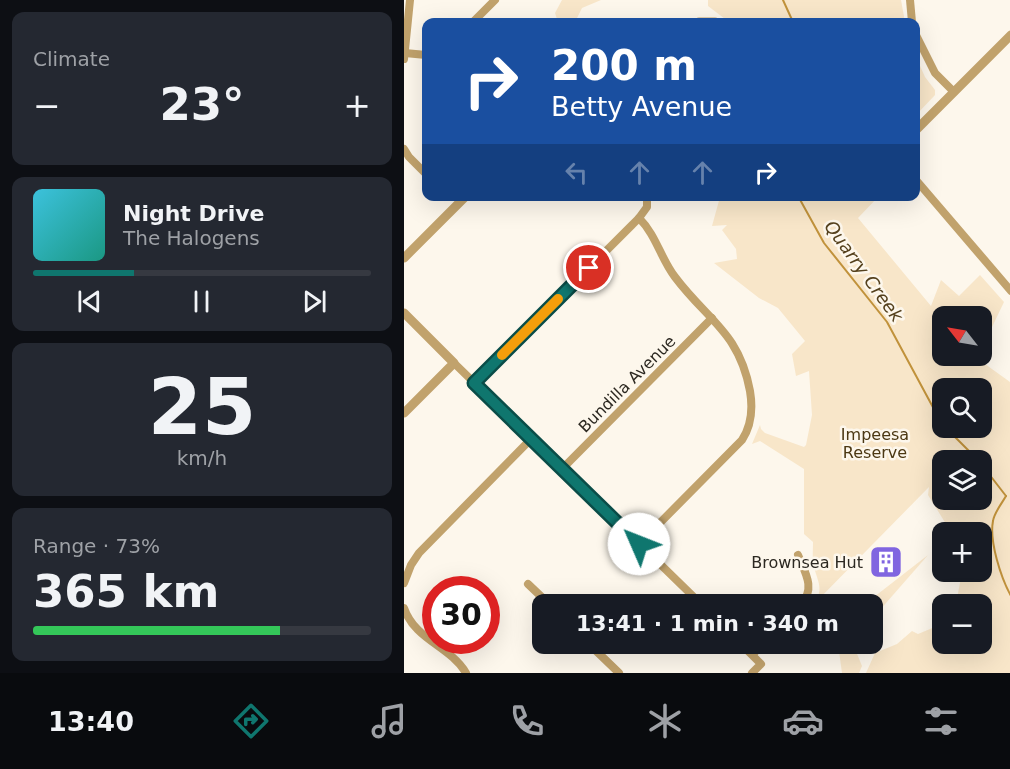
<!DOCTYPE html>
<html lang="en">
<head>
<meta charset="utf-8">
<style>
	body { margin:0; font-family:"DejaVu Sans",sans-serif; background:#242831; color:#f1f3f6; height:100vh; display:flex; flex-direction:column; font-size:22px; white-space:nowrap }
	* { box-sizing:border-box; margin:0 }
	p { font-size:20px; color:#9ea1a6 }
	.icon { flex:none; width:33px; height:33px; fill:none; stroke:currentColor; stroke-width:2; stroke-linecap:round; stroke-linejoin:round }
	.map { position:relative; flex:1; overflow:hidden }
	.panel { display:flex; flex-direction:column; gap:12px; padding:12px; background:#0d0f14; width:404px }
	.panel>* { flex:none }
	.banner { position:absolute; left:18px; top:18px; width:498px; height:183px; border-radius:12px; box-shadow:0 6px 24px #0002; background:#1a4fa0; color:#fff; overflow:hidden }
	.needle { width:39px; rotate:301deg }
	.controls { position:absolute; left:528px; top:306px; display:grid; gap:12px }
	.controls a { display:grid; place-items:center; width:60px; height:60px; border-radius:12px; background:#171b24; box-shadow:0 6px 24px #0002; font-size:30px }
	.speed { position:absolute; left:18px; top:576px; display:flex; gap:12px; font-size:30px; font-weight:700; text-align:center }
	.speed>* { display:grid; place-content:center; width:78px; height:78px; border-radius:50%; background:#171b24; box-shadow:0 6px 24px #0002; line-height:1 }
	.speed .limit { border:9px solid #d22; background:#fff; color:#111 }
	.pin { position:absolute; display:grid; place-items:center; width:51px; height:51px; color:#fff; margin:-26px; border:3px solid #fff; border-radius:50%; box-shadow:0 2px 6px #0007 }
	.me { position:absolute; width:66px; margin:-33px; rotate:314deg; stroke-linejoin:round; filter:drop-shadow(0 0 4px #0008) }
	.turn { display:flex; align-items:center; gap:21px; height:126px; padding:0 30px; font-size:27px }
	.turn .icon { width:78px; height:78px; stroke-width:2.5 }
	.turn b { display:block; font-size:42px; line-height:51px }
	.lanes { display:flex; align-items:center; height:57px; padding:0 30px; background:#0003; justify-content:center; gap:30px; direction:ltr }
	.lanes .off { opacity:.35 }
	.big { font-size:45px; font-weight:700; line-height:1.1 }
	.panel .tile { flex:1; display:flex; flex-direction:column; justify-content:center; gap:9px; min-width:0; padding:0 21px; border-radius:12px; background:#242831 }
	.panel .dial { align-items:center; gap:0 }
	.dial b { font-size:78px; line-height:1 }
	.song { display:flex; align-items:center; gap:18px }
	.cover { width:72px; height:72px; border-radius:9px; background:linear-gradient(135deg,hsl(190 70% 55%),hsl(170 70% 35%)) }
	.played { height:6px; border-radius:3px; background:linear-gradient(90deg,#0f766e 30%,#363941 30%) }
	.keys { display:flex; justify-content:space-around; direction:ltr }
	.heat { display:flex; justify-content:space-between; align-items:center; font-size:33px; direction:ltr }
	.charge { height:9px; border-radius:4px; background:linear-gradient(90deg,#34c759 73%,#363941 0) }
	.trip { position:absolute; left:128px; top:594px; width:351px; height:60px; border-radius:12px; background:#171b24; box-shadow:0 6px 24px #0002; font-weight:700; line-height:60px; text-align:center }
	.tab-bar { display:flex; height:96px; justify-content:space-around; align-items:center; background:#090b0e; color:#9ea1a6 }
	.tab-bar .icon { width:42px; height:42px }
	.tab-bar .current { color:#0f766e }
	.tab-bar b { font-size:27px; color:#f1f3f6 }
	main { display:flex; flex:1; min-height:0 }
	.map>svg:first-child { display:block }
	.green { fill:#f8e6c9; fill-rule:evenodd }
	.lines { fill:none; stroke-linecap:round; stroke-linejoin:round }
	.stream { stroke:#c1923b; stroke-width:2 }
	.minor { stroke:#c1a26c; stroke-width:8 }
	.tertiary { stroke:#c1a26c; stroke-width:9 }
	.route-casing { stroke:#0a4d48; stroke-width:15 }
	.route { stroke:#0f766e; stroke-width:10 }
	.slow { stroke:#f59e0b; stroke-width:10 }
	.labels { text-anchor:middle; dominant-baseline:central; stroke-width:5; stroke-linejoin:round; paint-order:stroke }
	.street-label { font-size:16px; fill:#2c2821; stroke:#fdf7ec }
	.park-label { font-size:16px; fill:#4c3813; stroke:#fdf7ec }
	.poi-label { font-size:16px; fill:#2c2821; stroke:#fdf7ec; text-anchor:end }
	.water-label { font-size:18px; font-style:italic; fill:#55411d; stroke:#fdf7ec }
</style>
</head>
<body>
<main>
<section class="panel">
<div class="tile"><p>Climate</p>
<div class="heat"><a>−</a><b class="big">23°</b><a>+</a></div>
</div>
<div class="tile">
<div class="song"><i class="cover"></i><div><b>Night Drive</b><p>The Halogens</p></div></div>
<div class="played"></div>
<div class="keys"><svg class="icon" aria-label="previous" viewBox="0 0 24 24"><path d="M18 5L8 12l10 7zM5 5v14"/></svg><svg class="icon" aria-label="pause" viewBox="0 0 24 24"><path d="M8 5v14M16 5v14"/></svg><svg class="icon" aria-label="next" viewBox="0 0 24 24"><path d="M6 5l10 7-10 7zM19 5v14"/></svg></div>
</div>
<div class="tile dial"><b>25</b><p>km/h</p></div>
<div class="tile"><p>Range · 73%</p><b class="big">365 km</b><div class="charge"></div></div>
</section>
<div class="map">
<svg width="607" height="673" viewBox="0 0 607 673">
	<rect width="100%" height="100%" fill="#fdf7ec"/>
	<g class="green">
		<path d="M158,0H197L178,8L171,22H154L151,13Z"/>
		<path d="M304,0H497L501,22H325L304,6Z"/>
		<path d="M512,57L521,77L531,90V95L512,115Z"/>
		<path d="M316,197H474L454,218L527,306L537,280L555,296L576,275L600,302L579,346L582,348L581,364L606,382V673H462L471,653L493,644L508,631L514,634L538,624V644H578V604H552L558,572H578V532H567V529L547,532L524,495L525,487L410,604C420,588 414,583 410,567C408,559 409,550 409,542L400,534V469L356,441L348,444L356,425L357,429L361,433L400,447L402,445L408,415L405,371L392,376L388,354L401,341L374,308L355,298L310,263L333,259L332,249L318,230L323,225L308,226ZM538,316H578V356H538ZM578,388V428H538V388ZM538,460H578V500H538Z"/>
		<path d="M524,555L468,619V604H461Z"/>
		<path d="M434,644H449L458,666L455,673H438Z"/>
	</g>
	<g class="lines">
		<g class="stream">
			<path d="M379,0L389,22"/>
			<path d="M394,196L420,243L483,322L538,424"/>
			<path d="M542,428L574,460"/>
			<path d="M578,465L602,496"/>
			<path d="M602,496C598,503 590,513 589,521C585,541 597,578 607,596"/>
		</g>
		<g class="minor">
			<path d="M506,0L508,22"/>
			<path d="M69,22L91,0"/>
			<path d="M512,35L531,73L550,92"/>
			<path d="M1,53L22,55"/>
			<path d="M0,59L6,0"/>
			<path d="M0,149L5,157L22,174"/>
			<path d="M512,180L607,291"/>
			<path d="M50,363L297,604"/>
			<path d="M70,383L235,218"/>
			<path d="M158,469L308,318"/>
			<path d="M235,544L338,440C348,425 349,409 346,391C335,332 304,321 271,277C257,259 252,235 235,218L243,207V196"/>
			<path d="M394,555C401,572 412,589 397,604"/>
			<path d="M0,583L7,565L15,553L127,439"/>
			<path d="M124,584L145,604"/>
			<path d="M0,608C11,640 46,646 62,673"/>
			<path d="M185,644L215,673"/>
			<path d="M337,644L357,664L348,673"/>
			<path d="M349,654L359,644"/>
		</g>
		<g class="tertiary">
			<path d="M295,22H311"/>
			<path d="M512,130L607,35"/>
			<path d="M0,258L62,196"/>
			<path d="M0,313L50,363L0,413"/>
		</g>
	</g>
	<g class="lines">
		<defs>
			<path id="route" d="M185,268L70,383L235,544"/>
		</defs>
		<use href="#route" class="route-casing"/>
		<use href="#route" class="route"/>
		<path class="slow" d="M98,355L154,299"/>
	</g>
	<defs>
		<symbol id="building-square" viewBox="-11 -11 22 22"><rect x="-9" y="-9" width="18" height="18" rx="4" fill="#8065e0" stroke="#fdf7ec"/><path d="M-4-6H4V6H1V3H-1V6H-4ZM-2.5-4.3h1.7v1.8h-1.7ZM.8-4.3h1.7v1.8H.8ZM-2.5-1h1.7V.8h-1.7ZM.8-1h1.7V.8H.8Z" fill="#fff"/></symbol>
	</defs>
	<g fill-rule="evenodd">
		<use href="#building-square" x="463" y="543" width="38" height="38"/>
	</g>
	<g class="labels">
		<g class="street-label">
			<text transform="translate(223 384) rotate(-45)">Bundilla Avenue</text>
		</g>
		<g class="park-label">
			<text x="471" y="434">Impeesa<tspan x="471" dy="18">Reserve</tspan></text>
		</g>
		<g class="poi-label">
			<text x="459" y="562">Brownsea Hut</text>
		</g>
		<g class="water-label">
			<text transform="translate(460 271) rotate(54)">Quarry Creek</text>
		</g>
	</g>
</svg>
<div class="controls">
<a><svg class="needle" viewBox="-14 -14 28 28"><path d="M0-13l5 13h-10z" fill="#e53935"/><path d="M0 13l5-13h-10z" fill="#9ea1a6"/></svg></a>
<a><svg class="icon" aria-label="search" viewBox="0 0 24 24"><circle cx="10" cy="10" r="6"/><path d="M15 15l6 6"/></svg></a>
<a><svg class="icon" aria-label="layers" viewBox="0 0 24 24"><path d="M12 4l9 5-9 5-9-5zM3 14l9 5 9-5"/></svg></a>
<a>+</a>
<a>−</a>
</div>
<div class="speed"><div class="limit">30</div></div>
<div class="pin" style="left:185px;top:268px;background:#d93025"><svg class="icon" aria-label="arrive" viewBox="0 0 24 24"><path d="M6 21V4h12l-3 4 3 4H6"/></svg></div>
<svg class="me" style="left:235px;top:544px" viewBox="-20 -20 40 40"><circle r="19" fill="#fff"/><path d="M0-13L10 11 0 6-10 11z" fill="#0f766e"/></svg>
<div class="trip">13:41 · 1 min · 340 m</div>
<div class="banner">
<div class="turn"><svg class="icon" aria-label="right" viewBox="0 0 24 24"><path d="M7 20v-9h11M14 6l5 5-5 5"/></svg><div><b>200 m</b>Betty Avenue</div></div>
<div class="lanes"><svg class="icon off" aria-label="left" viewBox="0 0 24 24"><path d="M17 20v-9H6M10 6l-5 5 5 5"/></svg><svg class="icon off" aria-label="ahead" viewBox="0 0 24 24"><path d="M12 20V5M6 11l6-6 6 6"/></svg><svg class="icon off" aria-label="ahead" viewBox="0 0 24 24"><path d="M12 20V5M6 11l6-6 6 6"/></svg><svg class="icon" aria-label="right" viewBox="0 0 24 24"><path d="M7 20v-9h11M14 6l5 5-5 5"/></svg></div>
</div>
</div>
</main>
<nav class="tab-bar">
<b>13:40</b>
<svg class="icon current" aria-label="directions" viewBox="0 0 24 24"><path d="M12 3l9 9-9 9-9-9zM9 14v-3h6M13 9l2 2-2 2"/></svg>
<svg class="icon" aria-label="music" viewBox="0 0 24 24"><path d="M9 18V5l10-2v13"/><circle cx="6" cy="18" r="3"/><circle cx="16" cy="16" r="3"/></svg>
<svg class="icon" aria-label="phone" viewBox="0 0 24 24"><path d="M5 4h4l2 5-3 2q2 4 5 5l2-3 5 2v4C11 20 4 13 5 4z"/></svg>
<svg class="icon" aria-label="climate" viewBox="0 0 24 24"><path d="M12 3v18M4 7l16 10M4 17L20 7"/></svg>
<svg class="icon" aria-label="car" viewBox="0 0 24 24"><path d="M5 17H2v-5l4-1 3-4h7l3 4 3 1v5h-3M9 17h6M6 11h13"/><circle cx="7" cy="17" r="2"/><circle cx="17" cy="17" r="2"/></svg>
<svg class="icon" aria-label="filters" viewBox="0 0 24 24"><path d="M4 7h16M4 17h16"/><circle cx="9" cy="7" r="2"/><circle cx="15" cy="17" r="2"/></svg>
</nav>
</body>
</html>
